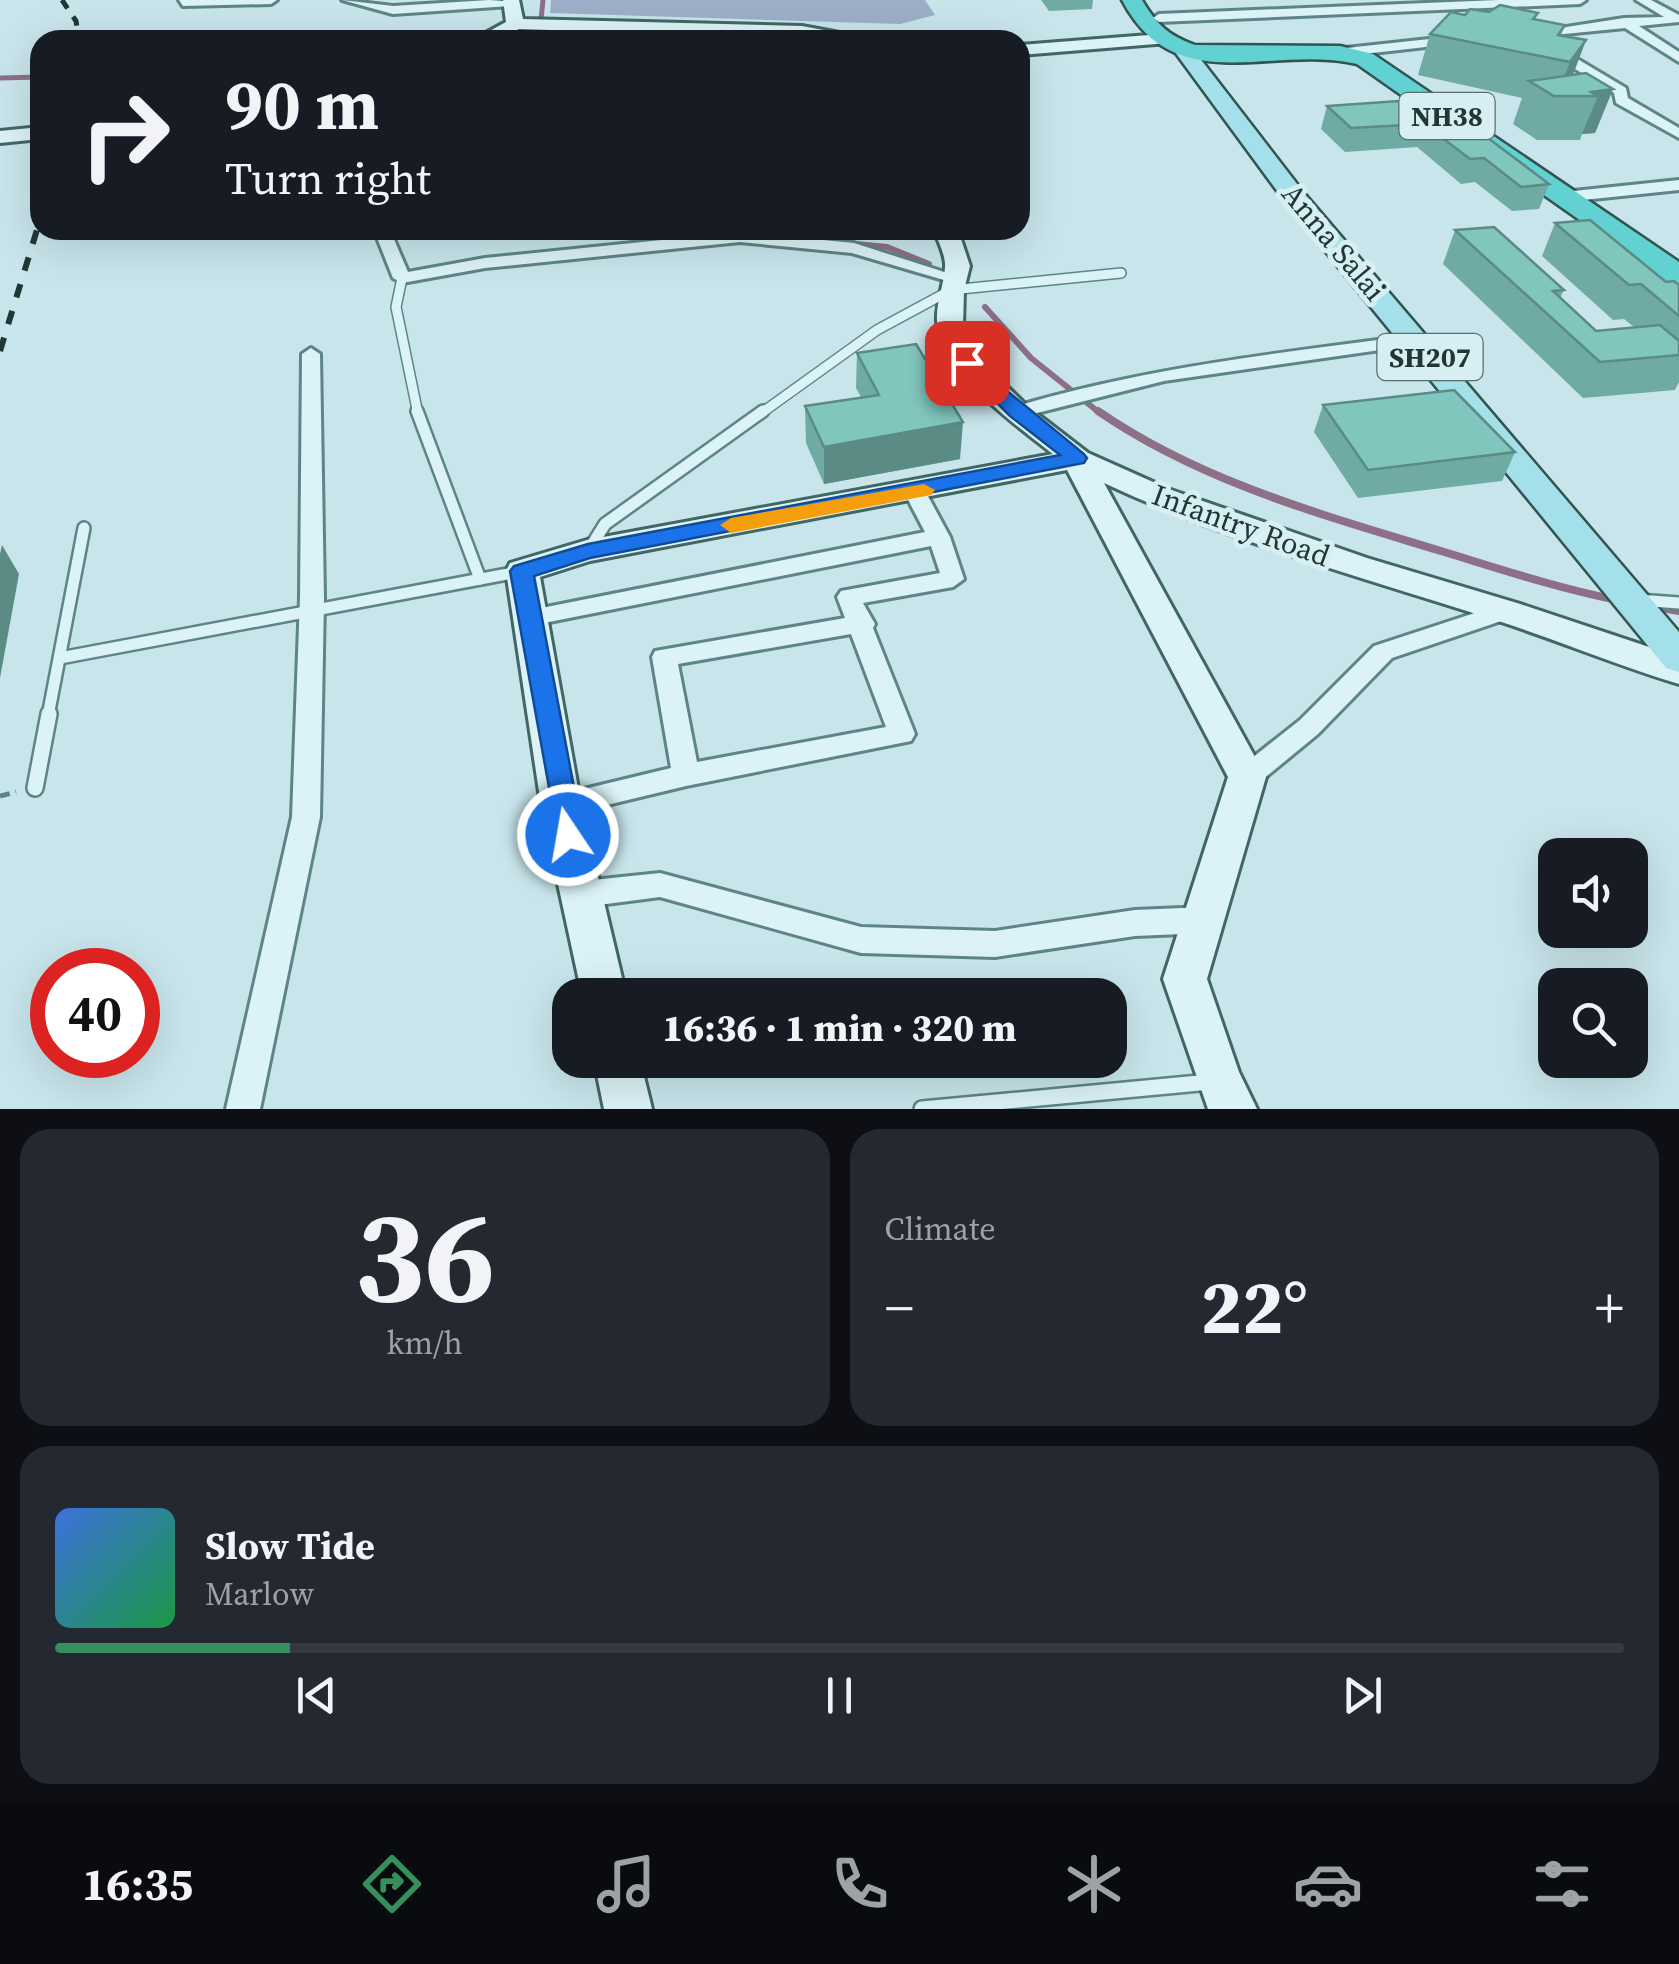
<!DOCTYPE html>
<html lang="en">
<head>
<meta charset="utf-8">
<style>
	body { margin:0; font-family:"Source Serif 4",serif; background:#242831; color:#f1f3f6; height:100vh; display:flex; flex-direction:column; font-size:38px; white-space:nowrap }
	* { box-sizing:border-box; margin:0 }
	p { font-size:32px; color:#9ea1a6 }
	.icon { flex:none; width:55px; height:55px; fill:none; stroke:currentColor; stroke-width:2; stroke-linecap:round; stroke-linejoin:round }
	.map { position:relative; height:1109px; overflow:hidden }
	.sheet { display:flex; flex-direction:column; gap:20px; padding:20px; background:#0d0f14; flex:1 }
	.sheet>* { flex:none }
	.top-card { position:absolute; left:30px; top:30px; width:1000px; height:210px; border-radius:30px; box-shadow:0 10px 40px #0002; background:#171b24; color:#f1f3f6; overflow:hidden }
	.buttons { position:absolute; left:1538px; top:838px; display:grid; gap:20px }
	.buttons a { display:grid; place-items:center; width:110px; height:110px; border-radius:20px; background:#171b24; box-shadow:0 10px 40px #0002; font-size:50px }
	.speed { position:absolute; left:30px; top:948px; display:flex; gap:20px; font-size:50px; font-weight:700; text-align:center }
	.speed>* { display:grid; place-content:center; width:130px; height:130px; border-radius:50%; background:#171b24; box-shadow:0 10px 40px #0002; line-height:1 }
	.speed .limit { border:15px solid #d22; background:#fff; color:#111 }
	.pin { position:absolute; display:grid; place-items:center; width:85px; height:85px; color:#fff; margin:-42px; border-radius:20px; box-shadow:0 5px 15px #0006 }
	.me { position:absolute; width:110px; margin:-55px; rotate:348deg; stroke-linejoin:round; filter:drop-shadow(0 0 8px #0008) }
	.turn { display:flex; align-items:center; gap:35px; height:210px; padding:0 30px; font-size:45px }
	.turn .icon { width:130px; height:130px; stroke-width:2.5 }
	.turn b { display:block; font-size:70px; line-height:85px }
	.big { font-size:75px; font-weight:800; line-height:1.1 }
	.sheet .card { flex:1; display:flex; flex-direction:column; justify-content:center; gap:15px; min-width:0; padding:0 35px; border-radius:30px; background:#242831 }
	.sheet .dial { align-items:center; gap:0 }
	.dial b { font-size:130px; line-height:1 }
	.song { display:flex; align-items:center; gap:30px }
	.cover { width:120px; height:120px; border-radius:15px; background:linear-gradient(135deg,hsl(220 70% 55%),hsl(140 70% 35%)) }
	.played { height:10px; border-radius:5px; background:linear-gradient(90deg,#348f5c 15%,#363941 15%) }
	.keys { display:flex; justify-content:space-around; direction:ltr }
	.heat { display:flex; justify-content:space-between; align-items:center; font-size:55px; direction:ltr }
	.sheet .tiles { flex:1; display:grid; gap:20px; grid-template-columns:1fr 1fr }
	.card:last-child { grid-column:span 2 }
	.trip { position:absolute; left:552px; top:978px; width:575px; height:100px; border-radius:30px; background:#171b24; box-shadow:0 10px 40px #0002; font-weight:800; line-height:100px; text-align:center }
	.menu { display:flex; height:160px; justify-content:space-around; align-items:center; background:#090b0e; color:#9ea1a6 }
	.menu .icon { width:70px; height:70px }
	.menu .on { color:#348f5c }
	.menu b { font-size:45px; color:#f1f3f6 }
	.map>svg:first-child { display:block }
	.green { fill:#9dafc8 }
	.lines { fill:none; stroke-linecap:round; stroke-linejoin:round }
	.stream-far2 { stroke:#8d7087; stroke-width:5 }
	.stream-far1 { stroke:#8d7087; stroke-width:6 }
	.stream { stroke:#8d7087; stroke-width:8 }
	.lane-far2-casing { stroke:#5e8585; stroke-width:12 }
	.lane-far1-casing { stroke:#5e8585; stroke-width:16 }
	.lane-casing { stroke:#5e8585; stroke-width:20 }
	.street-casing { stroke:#5e8585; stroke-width:6 }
	.secondary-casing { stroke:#416765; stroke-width:6 }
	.primary-casing { stroke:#325451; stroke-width:5 }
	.highway-casing { stroke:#325451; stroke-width:5 }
	.path { stroke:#5e8585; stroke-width:5; stroke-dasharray:10 6; stroke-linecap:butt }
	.lane-far2 { stroke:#dbf2f6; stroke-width:9 }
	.lane-far1 { stroke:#dbf2f6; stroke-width:11 }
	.lane { stroke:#dbf2f6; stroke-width:15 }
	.street { fill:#dbf2f6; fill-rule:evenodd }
	.secondary { fill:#dbf2f6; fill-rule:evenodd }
	.primary { fill:#a4e0ea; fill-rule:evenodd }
	.highway { fill:#61d1d2; fill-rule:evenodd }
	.rail-far1 { stroke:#213736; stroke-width:5; stroke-dasharray:10 10; stroke-linecap:butt }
	.rail { stroke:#213736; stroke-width:6; stroke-dasharray:14 14; stroke-linecap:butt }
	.wall { fill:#6faaa3 }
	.shaded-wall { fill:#5a8b84 }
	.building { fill:#81c6bd; stroke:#5a8b84; stroke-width:2.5 }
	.route { fill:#1a73e8; stroke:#114b97; stroke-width:2.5 }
	.slow { fill:#f59e0b }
	.labels { text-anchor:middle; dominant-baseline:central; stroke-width:10; stroke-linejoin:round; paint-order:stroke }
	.shield { fill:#d7eef3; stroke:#586e6f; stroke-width:2.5 }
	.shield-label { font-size:28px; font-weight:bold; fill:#213736 }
	.street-label { font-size:30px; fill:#213736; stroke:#d7eef3 }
</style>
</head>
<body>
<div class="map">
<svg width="1679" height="1109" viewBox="0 0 1679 1109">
	<rect width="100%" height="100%" fill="#c8e5eb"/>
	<path class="green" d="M551,0H925L935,15L900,24L550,13Z"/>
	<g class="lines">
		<g class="stream-far2">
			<path d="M541,20L543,0"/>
			<path d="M539,40L540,28"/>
			<path d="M0,78L40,77"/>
		</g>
		<g class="stream-far1">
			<path d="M815,240L887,247L929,264"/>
			<path d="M985,307L1031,358L1101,414"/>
		</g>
		<g class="stream">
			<path d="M1098,411C1201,482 1323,515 1441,551C1500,569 1557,588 1617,600"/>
			<path d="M1650,606L1679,611"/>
		</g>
		<defs>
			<g id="lane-far2">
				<path d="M402,278L396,307L418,414"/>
				<path d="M760,414L877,330L951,290L1121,273"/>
			</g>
			<g id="lane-far1">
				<path d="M417,411L480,579"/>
				<path d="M590,548L605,524L763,411"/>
				<path d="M1638,600L1679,603"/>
				<path d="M60,658L518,572"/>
				<path d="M48,716L84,528"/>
			</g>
			<g id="lane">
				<path d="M35,788L49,714"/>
				<path d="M922,1109L1210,1082"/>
			</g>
			<g id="street">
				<path d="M179,0H277L271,4L183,6Z"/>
				<path d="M342,0L393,6L489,0L517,2L511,6L393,14Z"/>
				<path d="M1498,0H1586L1580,4L1159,22L1153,18L1159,14Z"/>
				<path d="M1636,0H1651L1679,15V22L1639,26L1679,52V62L1625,28L1534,37L1528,33L1624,18L1664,17Z"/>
				<path d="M1457,36L1461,37V43L1346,56L1340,52L1346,48Z"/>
				<path d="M1546,45H1554L1626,88L1628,98L1679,128V138L1616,103L1614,93L1546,51Z"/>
				<path d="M1679,180V190L1564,202L1556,197L1564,192Z"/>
				<path d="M374,230H390L408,272L485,258L740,232L854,243L963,278L954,283L852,253L740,242L485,268L402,283L393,278Z"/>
				<path d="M1416,335L1422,336V344L1164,381L1017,418L1007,412L1010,408C1143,368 1279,353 1416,335Z"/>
				<path d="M311,348L320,354L324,598L320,817L260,1109H226L292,817L300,598L302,354Z"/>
				<path d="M915,485L923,487L950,537L964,579L953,587L863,603L875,624L873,628L915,734L911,741L686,786L561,816L551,813L547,805L551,797L671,768L652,657L655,651L845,618L837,597L841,591L940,573L931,546L529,626L521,624L517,618L521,612L925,532L904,492ZM851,634L886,727L697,762L678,664Z"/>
				<path d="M1505,603L1517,611L1513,617L1392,658L1318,734L1256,785L1247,788L1238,785L1234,777L1238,769L1300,720L1374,646Z"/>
				<path d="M660,873L861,927L995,931L1135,910L1206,907L1216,911L1221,920L1216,929L1206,933L1135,936L995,957L861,953L660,897L583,907L573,903L568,894L573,885L583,881Z"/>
			</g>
			<g id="secondary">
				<path d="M503,0H519L523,19L802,26L856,36L859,40L519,29L496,40H473L506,22Z"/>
				<path d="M1162,34L1171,39L1168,43L1020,55V45Z"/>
				<path d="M40,127V139L0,143V131Z"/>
				<path d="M934,230H958L970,266L964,290L963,326L979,359L1027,406L1088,453L1171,490L1367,558L1517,603L1679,657V684C1616,665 1555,639 1492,619C1362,577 1228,541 1104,483L1266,777L1207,979L1239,1072L1257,1109H1208L1163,979L1228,777L1067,470L590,561L540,577L581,805L626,995H582L541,805L506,571L510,563L587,540L1053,454C1016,425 940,371 937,321C936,302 944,285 945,267C946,256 938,241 934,230Z"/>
				<path d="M594,1060H640L652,1109H604Z"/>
			</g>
			<path id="primary" d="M1185,46L1192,48L1304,193L1679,632V672L1666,668L1286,203L1175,52Z"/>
			<path id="highway" d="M1122,0H1142C1156,24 1169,36 1195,45L1340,46L1373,54L1679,262V285L1668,282L1357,64C1269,44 1175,101 1122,0Z"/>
		</defs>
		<use href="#lane-far2" class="lane-far2-casing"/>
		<use href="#lane-far1" class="lane-far1-casing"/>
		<use href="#lane" class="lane-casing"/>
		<use href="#street" class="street-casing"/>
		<use href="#secondary" class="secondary-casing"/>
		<use href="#primary" class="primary-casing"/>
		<use href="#highway" class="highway-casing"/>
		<path class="path" d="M0,796L16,792"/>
		<use href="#lane-far2" class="lane-far2"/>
		<use href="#lane-far1" class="lane-far1"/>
		<use href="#lane" class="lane"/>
		<use href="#street" class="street"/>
		<use href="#secondary" class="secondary"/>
		<use href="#primary" class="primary"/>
		<use href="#highway" class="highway"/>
		<path class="rail-far1" d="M62,0L76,21L79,40"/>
		<path class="rail" d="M0,351L40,220"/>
	</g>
	<g class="wall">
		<path d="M1041,0H1093L1092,9L1049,11Z"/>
		<path d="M1465,15L1535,19L1565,25L1561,35L1586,40L1573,75L1613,89L1595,133L1582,134L1580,140H1537L1513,124L1522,98L1418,75L1430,34Z"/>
		<path d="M1327,106L1422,121L1549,184L1539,209L1512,211L1475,182L1461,184L1417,147L1345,152L1321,129Z"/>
		<path d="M1555,223L1666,282L1679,285V382L1675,390L1583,398L1443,264L1455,230L1564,290L1560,298L1596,331L1634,327L1624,319L1613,320L1542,256Z"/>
		<path d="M857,353L960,459L824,484L806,443L805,406L861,397L856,388Z"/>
		<path d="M1323,405L1515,452L1502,481L1358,498L1314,432Z"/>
	</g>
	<g class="shaded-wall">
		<path d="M1586,40L1570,82L1557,96L1570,62Z"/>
		<path d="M1613,89L1595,133L1582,134L1598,96L1591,92Z"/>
		<path d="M963,422L960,459L824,484V447Z"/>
		<path d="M2,545L19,574L0,678V554Z"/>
	</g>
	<g class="building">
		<path d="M1500,5L1538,13L1533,19L1565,25L1558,35L1586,40L1570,62L1430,34L1451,12L1465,15L1470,9L1489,12Z"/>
		<path d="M1586,73L1613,89L1591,92L1598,96H1554L1529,81Z"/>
		<path d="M1399,101L1422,121L1460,117L1549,184L1521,187L1484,158L1470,159L1424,124L1351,128L1327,106Z"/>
		<path d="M1590,220L1666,282L1674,281L1679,285V316L1641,284L1629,285L1555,223Z"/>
		<path d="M1494,227L1564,290L1553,291L1596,331L1660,325L1679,341V355L1600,362L1455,230Z"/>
		<path d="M916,344L963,422L824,447L805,406L879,395L857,353Z"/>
		<path d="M1454,390L1515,452L1368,470L1323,405Z"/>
	</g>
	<path class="route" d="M967,358L1084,454L1087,458L1084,463L590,558L534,576L583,835L578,843L568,847L559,843L510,571L514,566L588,544L1060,455L1010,416L961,367V359Z"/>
	<path class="slow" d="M924,484L935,490L931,495L731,533L720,525L731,518Z"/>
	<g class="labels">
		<g class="shield">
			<rect x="1399.5" y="93" width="95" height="46" rx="8"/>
			<rect x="1377.5" y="334" width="105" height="46" rx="8"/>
		</g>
		<g class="shield-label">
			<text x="1447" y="116">NH38</text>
			<text x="1430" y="357">SH207</text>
		</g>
		<g class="street-label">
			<text transform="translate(1334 242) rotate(50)">Anna Salai</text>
			<text transform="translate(1241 525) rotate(20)">Infantry Road</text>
		</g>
	</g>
</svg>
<div class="buttons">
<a><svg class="icon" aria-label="sound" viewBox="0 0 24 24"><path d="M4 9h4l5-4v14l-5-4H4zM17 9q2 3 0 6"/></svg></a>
<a><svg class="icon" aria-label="search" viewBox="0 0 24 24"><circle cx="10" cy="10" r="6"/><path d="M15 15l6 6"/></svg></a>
</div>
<div class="speed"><div class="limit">40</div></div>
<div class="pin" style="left:967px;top:363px;background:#d93025"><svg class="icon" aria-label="arrive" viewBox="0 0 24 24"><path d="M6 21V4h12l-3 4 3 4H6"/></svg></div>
<svg class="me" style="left:568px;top:835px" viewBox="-20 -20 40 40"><circle r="17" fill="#1a73e8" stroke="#fff" stroke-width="3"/><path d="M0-11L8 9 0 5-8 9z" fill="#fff"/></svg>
<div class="trip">16:36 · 1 min · 320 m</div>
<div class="top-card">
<div class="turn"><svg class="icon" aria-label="right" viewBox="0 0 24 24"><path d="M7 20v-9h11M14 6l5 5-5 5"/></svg><div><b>90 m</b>Turn right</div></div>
</div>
</div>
<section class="sheet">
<div class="tiles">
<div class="card dial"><b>36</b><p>km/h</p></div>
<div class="card"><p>Climate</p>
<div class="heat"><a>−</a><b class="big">22°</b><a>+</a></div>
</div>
<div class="card">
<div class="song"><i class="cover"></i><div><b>Slow Tide</b><p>Marlow</p></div></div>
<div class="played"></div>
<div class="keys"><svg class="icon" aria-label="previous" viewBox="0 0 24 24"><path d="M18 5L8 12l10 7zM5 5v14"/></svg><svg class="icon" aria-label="pause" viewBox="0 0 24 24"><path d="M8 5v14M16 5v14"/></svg><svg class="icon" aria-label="next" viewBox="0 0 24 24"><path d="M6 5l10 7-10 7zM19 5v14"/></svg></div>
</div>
</div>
</section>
<nav class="menu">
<b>16:35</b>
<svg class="icon on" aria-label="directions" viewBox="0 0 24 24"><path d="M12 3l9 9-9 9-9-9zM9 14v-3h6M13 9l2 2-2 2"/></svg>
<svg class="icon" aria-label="music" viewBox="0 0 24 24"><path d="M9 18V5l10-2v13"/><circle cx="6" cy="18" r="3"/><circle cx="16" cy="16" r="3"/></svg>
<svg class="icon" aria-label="phone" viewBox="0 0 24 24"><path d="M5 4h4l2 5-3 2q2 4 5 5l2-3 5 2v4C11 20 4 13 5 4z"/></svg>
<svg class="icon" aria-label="climate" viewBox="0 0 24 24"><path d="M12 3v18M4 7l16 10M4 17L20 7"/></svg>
<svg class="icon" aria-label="car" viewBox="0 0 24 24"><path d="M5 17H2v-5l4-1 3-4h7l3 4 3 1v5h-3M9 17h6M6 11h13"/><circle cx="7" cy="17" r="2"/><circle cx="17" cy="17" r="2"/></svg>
<svg class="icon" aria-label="filters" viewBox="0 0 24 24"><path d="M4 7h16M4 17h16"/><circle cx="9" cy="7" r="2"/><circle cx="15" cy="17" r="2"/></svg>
</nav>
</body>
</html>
